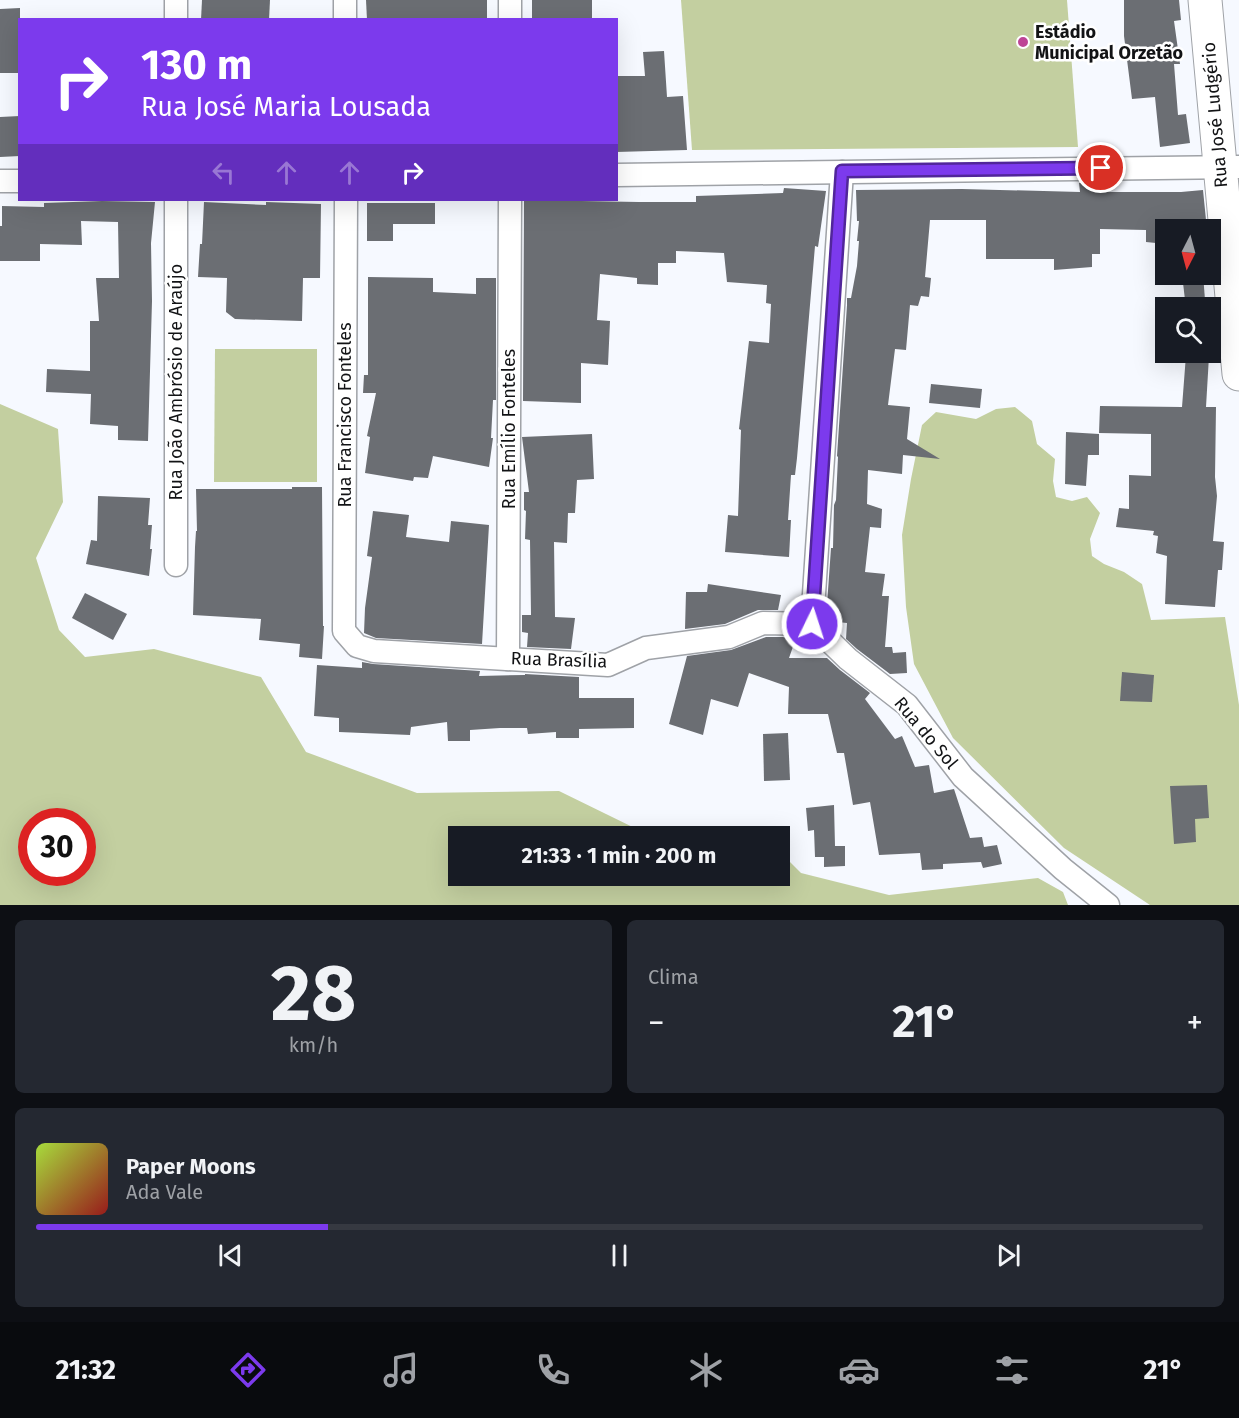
<!DOCTYPE html>
<html lang="pt">
<head>
<meta charset="utf-8">
<style>
	body { margin:0; font-family:"Fira Sans",sans-serif; background:#242831; color:#f1f3f6; height:100vh; display:flex; flex-direction:column; font-size:22px; white-space:nowrap }
	* { box-sizing:border-box; margin:0 }
	p { font-size:20px; color:#9ea1a6 }
	.icon { flex:none; width:33px; height:33px; fill:none; stroke:currentColor; stroke-width:2; stroke-linecap:round; stroke-linejoin:round }
	.map { position:relative; height:905px; overflow:hidden }
	.drawer { display:flex; flex-direction:column; gap:15px; padding:15px; background:#0d0f14; flex:1 }
	.drawer>* { flex:none }
	.hud { position:absolute; left:18px; top:18px; width:600px; height:183px; border-radius:0px; box-shadow:0 6px 24px #0002; background:#7c3aed; color:#fff; overflow:hidden }
	.needle { width:39px; rotate:186deg }
	.fabs { position:absolute; left:1155px; top:219px; display:grid; gap:12px }
	.fabs a { display:grid; place-items:center; width:66px; height:66px; border-radius:0px; background:#171b24; box-shadow:0 6px 24px #0002; font-size:30px }
	.speed { position:absolute; left:18px; top:808px; display:flex; gap:12px; font-size:30px; font-weight:700; text-align:center }
	.speed>* { display:grid; place-content:center; width:78px; height:78px; border-radius:50%; background:#171b24; box-shadow:0 6px 24px #0002; line-height:1 }
	.speed .limit { border:9px solid #d22; background:#fff; color:#111 }
	.pin { position:absolute; display:grid; place-items:center; width:51px; height:51px; color:#fff; margin:-26px; border:3px solid #fff; border-radius:50%; box-shadow:0 2px 6px #0007 }
	.me { position:absolute; width:66px; margin:-33px; rotate:4deg; stroke-linejoin:round; filter:drop-shadow(0 0 4px #0008) }
	.turn { display:flex; align-items:center; gap:21px; height:126px; padding:0 24px; font-size:27px }
	.turn .icon { width:78px; height:78px; stroke-width:2.5 }
	.turn b { display:block; font-size:42px; line-height:51px }
	.lanes { display:flex; align-items:center; height:57px; padding:0 24px; background:#0003; justify-content:center; gap:30px; direction:ltr }
	.lanes .off { opacity:.35 }
	.big { font-size:45px; font-weight:700; line-height:1.1 }
	.drawer .widget { flex:1; display:flex; flex-direction:column; justify-content:center; gap:9px; min-width:0; padding:0 21px; border-radius:9px; background:#242831 }
	.drawer .dial { align-items:center; gap:0 }
	.dial b { font-size:78px; line-height:1 }
	.song { display:flex; align-items:center; gap:18px }
	.cover { width:72px; height:72px; border-radius:9px; background:linear-gradient(135deg,hsl(80 70% 55%),hsl(0 70% 35%)) }
	.played { height:6px; border-radius:3px; background:linear-gradient(90deg,#7c3aed 25%,#363941 25%) }
	.keys { display:flex; justify-content:space-around; direction:ltr }
	.heat { display:flex; justify-content:space-between; align-items:center; font-size:33px; direction:ltr }
	.drawer .tiles { flex:1; display:grid; gap:15px; grid-template-columns:1fr 1fr }
	.widget:last-child { grid-column:span 2 }
	.trip { position:absolute; left:448px; top:826px; width:342px; height:60px; border-radius:0px; background:#171b24; box-shadow:0 6px 24px #0002; font-weight:700; line-height:60px; text-align:center }
	.dock { display:flex; height:96px; justify-content:space-around; align-items:center; background:#090b0e; color:#9ea1a6 }
	.dock .icon { width:42px; height:42px }
	.dock .on { color:#7c3aed }
	.dock b { font-size:27px; color:#f1f3f6 }
	.map>svg:first-child { display:block }
	.green { fill:#c3cfa0; fill-rule:evenodd }
	.building { fill:#6b6e73 }
	.lines { fill:none; stroke-linecap:round; stroke-linejoin:round }
	.street-casing { stroke:#9fa2a7; stroke-width:25 }
	.primary-casing { stroke:#9fa2a7; stroke-width:35 }
	.street { stroke:#fff; stroke-width:22 }
	.primary { stroke:#fff; stroke-width:33 }
	.route-casing { stroke:#51269a; stroke-width:15 }
	.route { stroke:#7c3aed; stroke-width:10 }
	.poi-dot { fill:#be4496; stroke:#fff; stroke-width:2 }
	.labels { text-anchor:middle; dominant-baseline:central; stroke-width:5; stroke-linejoin:round; paint-order:stroke }
	.poi-label { font-size:18px; font-weight:bold; fill:#121315; stroke:#fff; text-anchor:start }
	.street-label { font-size:18px; fill:#121315; stroke:#fff }
</style>
</head>
<body>
<div class="map">
<svg width="1239" height="905" viewBox="0 0 1239 905">
	<rect width="100%" height="100%" fill="#f6f9ff"/>
	<g class="green">
		<path d="M681,0H1067L1078,147L692,150Z"/>
		<path d="M215,349H317V482H214Z"/>
		<path d="M0,404L58,429L63,502L36,558L59,630L85,657L154,649L261,677L306,752L417,793L559,791L653,837H459V876H780V852L801,873L889,895L1038,878L1063,892L1068,905H0ZM32,822H82V873H32Z"/>
		<path d="M1015,407L1032,421L1037,444L1055,459L1053,481L1056,497L1072,501L1087,497L1100,513L1090,539L1092,556L1104,564L1124,572L1142,584L1151,620L1225,617L1239,705V905H1150L1064,848L953,738L914,664L906,607L902,535L911,479L922,425L936,412L976,419L996,409Z"/>
		<path d="M756,826L766,837H662Z"/>
	</g>
	<g class="building">
		<path d="M202,0H270L269,20H201Z"/>
		<path d="M366,0H487V20H367Z"/>
		<rect x="532" y="0" width="60" height="20"/>
		<path d="M1124,0H1179L1181,20L1174,21L1180,64H1174L1178,115L1186,114L1190,143L1160,147L1155,97L1132,99L1124,36Z"/>
		<path d="M20,8V73H0V9Z"/>
		<path d="M664,51L667,97L683,96L687,150L616,152V76H645L643,52Z"/>
		<path d="M20,116V156L0,157V117Z"/>
		<path d="M1079,183H1101V192H1181L1203,190L1207,230H1166V244L1146,242V230L1100,229V254H1092V267L1054,270V259H986V220H930L925,277L931,278L929,297L921,296L918,306L910,305L906,350L895,349L888,405L910,407L907,439L940,459L903,455L902,474L868,470L867,504L882,509L881,528L870,527L865,572L885,574L882,596H889L885,647H892L893,653L906,652L907,673L890,674L857,649L846,639L847,623L828,621L826,619L831,548H833L834,505L836,500L838,457L837,456L847,305V298H851L857,266L859,241H857L859,221H857L856,190L962,189L1080,192Z"/>
		<path d="M784,188L826,191L818,247L815,246L797,458L795,475H791L788,520H791L789,557L725,552L728,515L738,516L741,430L739,429L749,341L769,343L771,304L766,303L767,285L727,282L724,253L676,251V263H658V285L637,284V278L600,274L597,320L610,321L608,365L581,363V403L523,401L524,200L639,202H696V196L783,193Z"/>
		<path d="M102,201L155,202L151,243L152,301L148,441L118,440V426L90,424L91,394L46,392L47,369L90,371V321H99L96,278H119L118,222L81,221L82,245L40,244V261H0V226H2V206L44,207V203Z"/>
		<path d="M204,202L266,205V202L321,204L320,278H303L302,321L235,319L226,312L227,278L198,277L200,244H202Z"/>
		<path d="M367,203H435V224H393V241H367Z"/>
		<path d="M1182,274H1203L1205,300H1185Z"/>
		<path d="M368,277L433,278V292L476,294V278H496V400H493L491,438H493L489,467L433,456L428,478L414,477L413,481L365,473L370,437L367,436L376,393H363L364,375H368Z"/>
		<path d="M1186,355L1209,356L1206,407H1216L1215,477L1217,496L1213,541L1224,542L1222,570H1218L1215,607L1165,604L1167,556L1156,553L1158,536L1153,535L1154,531L1116,527L1119,508L1129,509V475L1151,476V434L1099,433L1100,406L1182,407Z"/>
		<path d="M931,384L982,389L980,408L929,403Z"/>
		<path d="M1066,432L1099,434V455H1088L1086,486L1065,484Z"/>
		<path d="M592,434L594,479L577,480L575,513H568L567,543L554,542L555,617L575,618L571,649L527,647L528,633L522,632V615H531L530,540L525,539L526,511L524,510V492H529L522,437Z"/>
		<path d="M292,487H322L323,626H324L322,659L299,657L300,644L259,640L261,619L193,615L195,547L196,531H197L196,489H292Z"/>
		<path d="M98,496L150,498L148,525H152L150,549H152L149,576L86,564L91,540L97,541Z"/>
		<path d="M373,511L409,515L406,537L449,542L451,521L489,525L482,644L376,638L364,633L365,608L372,557L367,556Z"/>
		<path d="M708,584L781,595L778,610H758L725,624L685,629L686,592H707Z"/>
		<path d="M85,593L127,614L113,640L72,618Z"/>
		<path d="M766,637H783L795,641L789,658H827L840,670L870,693L865,699L895,739L902,736L915,767L929,765L934,793L954,789L970,838L982,837L984,847L997,845L1002,864L983,868L981,862L943,864V869L922,870L920,853L879,855L870,802L853,805L844,753H837L828,714H788L789,687L749,673L738,707L711,699L703,735L669,724L687,656L731,650Z"/>
		<path d="M362,662L373,664L480,671L479,676L525,675V674L579,677V698H634V728L579,729V738H556V732L528,734L527,728H500L470,730V741H448L447,722L411,727L410,735L339,732V718L314,716L317,665L362,668Z"/>
		<path d="M1122,672L1154,675L1152,702L1120,701Z"/>
		<path d="M788,733L790,780L764,781L763,734Z"/>
		<path d="M1207,785L1209,818L1195,819L1196,842L1174,844L1170,786Z"/>
		<path d="M834,805L835,846H845V866L824,867V857H815L814,830L808,831L806,808Z"/>
	</g>
	<g class="lines">
		<defs>
			<g id="street">
				<path d="M176,0V20"/>
				<path d="M345,0V20"/>
				<path d="M510,0V20"/>
				<path d="M842,172L812,624L848,659L907,705L963,777L1063,869L1108,905"/>
				<path d="M616,175L1239,167"/>
				<path d="M0,181H20"/>
				<path d="M176,200V565"/>
				<path d="M346,200L344,631L357,646L374,651L608,665L646,648L729,637L763,623L812,624"/>
				<path d="M508,659L510,200"/>
			</g>
			<path id="primary" d="M1205,0L1239,374"/>
		</defs>
		<use href="#street" class="street-casing"/>
		<use href="#primary" class="primary-casing"/>
		<use href="#street" class="street"/>
		<use href="#primary" class="primary"/>
	</g>
	<g class="lines">
		<defs>
			<path id="route" d="M812,624L842,171L1101,168"/>
		</defs>
		<use href="#route" class="route-casing"/>
		<use href="#route" class="route"/>
	</g>
	<circle class="poi-dot" cx="1023" cy="42" r="6"/>
	<g class="labels">
		<g class="poi-label">
			<text x="1035" y="32">Estádio<tspan x="1035" dy="21">Municipal Orzetão</tspan></text>
		</g>
		<g class="street-label">
			<text transform="translate(1215 115) rotate(-95)">Rua José Ludgério</text>
			<text transform="translate(176 382) rotate(-90)">Rua João Ambrósio de Araújo</text>
			<text transform="translate(345 415) rotate(-90)">Rua Francisco Fonteles</text>
			<text transform="translate(509 429) rotate(-90)">Rua Emílio Fonteles</text>
			<text transform="translate(559 660) rotate(2)">Rua Brasília</text>
			<text transform="translate(926 733) rotate(50)">Rua do Sol</text>
		</g>
	</g>
</svg>
<div class="fabs">
<a><svg class="needle" viewBox="-14 -14 28 28"><path d="M0-13l5 13h-10z" fill="#e53935"/><path d="M0 13l5-13h-10z" fill="#9ea1a6"/></svg></a>
<a><svg class="icon" aria-label="search" viewBox="0 0 24 24"><circle cx="10" cy="10" r="6"/><path d="M15 15l6 6"/></svg></a>
</div>
<div class="speed"><div class="limit">30</div></div>
<div class="pin" style="left:1101px;top:168px;background:#d93025"><svg class="icon" aria-label="arrive" viewBox="0 0 24 24"><path d="M6 21V4h12l-3 4 3 4H6"/></svg></div>
<svg class="me" style="left:812px;top:624px" viewBox="-20 -20 40 40"><circle r="17" fill="#7c3aed" stroke="#fff" stroke-width="3"/><path d="M0-11L8 9 0 5-8 9z" fill="#fff"/></svg>
<div class="trip">21:33 · 1 min · 200 m</div>
<div class="hud">
<div class="turn"><svg class="icon" aria-label="right" viewBox="0 0 24 24"><path d="M7 20v-9h11M14 6l5 5-5 5"/></svg><div><b>130 m</b>Rua José Maria Lousada</div></div>
<div class="lanes"><svg class="icon off" aria-label="left" viewBox="0 0 24 24"><path d="M17 20v-9H6M10 6l-5 5 5 5"/></svg><svg class="icon off" aria-label="ahead" viewBox="0 0 24 24"><path d="M12 20V5M6 11l6-6 6 6"/></svg><svg class="icon off" aria-label="ahead" viewBox="0 0 24 24"><path d="M12 20V5M6 11l6-6 6 6"/></svg><svg class="icon" aria-label="right" viewBox="0 0 24 24"><path d="M7 20v-9h11M14 6l5 5-5 5"/></svg></div>
</div>
</div>
<section class="drawer">
<div class="tiles">
<div class="widget dial"><b>28</b><p>km/h</p></div>
<div class="widget"><p>Clima</p>
<div class="heat"><a>−</a><b class="big">21°</b><a>+</a></div>
</div>
<div class="widget">
<div class="song"><i class="cover"></i><div><b>Paper Moons</b><p>Ada Vale</p></div></div>
<div class="played"></div>
<div class="keys"><svg class="icon" aria-label="previous" viewBox="0 0 24 24"><path d="M18 5L8 12l10 7zM5 5v14"/></svg><svg class="icon" aria-label="pause" viewBox="0 0 24 24"><path d="M8 5v14M16 5v14"/></svg><svg class="icon" aria-label="next" viewBox="0 0 24 24"><path d="M6 5l10 7-10 7zM19 5v14"/></svg></div>
</div>
</div>
</section>
<nav class="dock">
<b>21:32</b>
<svg class="icon on" aria-label="directions" viewBox="0 0 24 24"><path d="M12 3l9 9-9 9-9-9zM9 14v-3h6M13 9l2 2-2 2"/></svg>
<svg class="icon" aria-label="music" viewBox="0 0 24 24"><path d="M9 18V5l10-2v13"/><circle cx="6" cy="18" r="3"/><circle cx="16" cy="16" r="3"/></svg>
<svg class="icon" aria-label="phone" viewBox="0 0 24 24"><path d="M5 4h4l2 5-3 2q2 4 5 5l2-3 5 2v4C11 20 4 13 5 4z"/></svg>
<svg class="icon" aria-label="climate" viewBox="0 0 24 24"><path d="M12 3v18M4 7l16 10M4 17L20 7"/></svg>
<svg class="icon" aria-label="car" viewBox="0 0 24 24"><path d="M5 17H2v-5l4-1 3-4h7l3 4 3 1v5h-3M9 17h6M6 11h13"/><circle cx="7" cy="17" r="2"/><circle cx="17" cy="17" r="2"/></svg>
<svg class="icon" aria-label="filters" viewBox="0 0 24 24"><path d="M4 7h16M4 17h16"/><circle cx="9" cy="7" r="2"/><circle cx="15" cy="17" r="2"/></svg>
<b>21°</b>
</nav>
</body>
</html>
